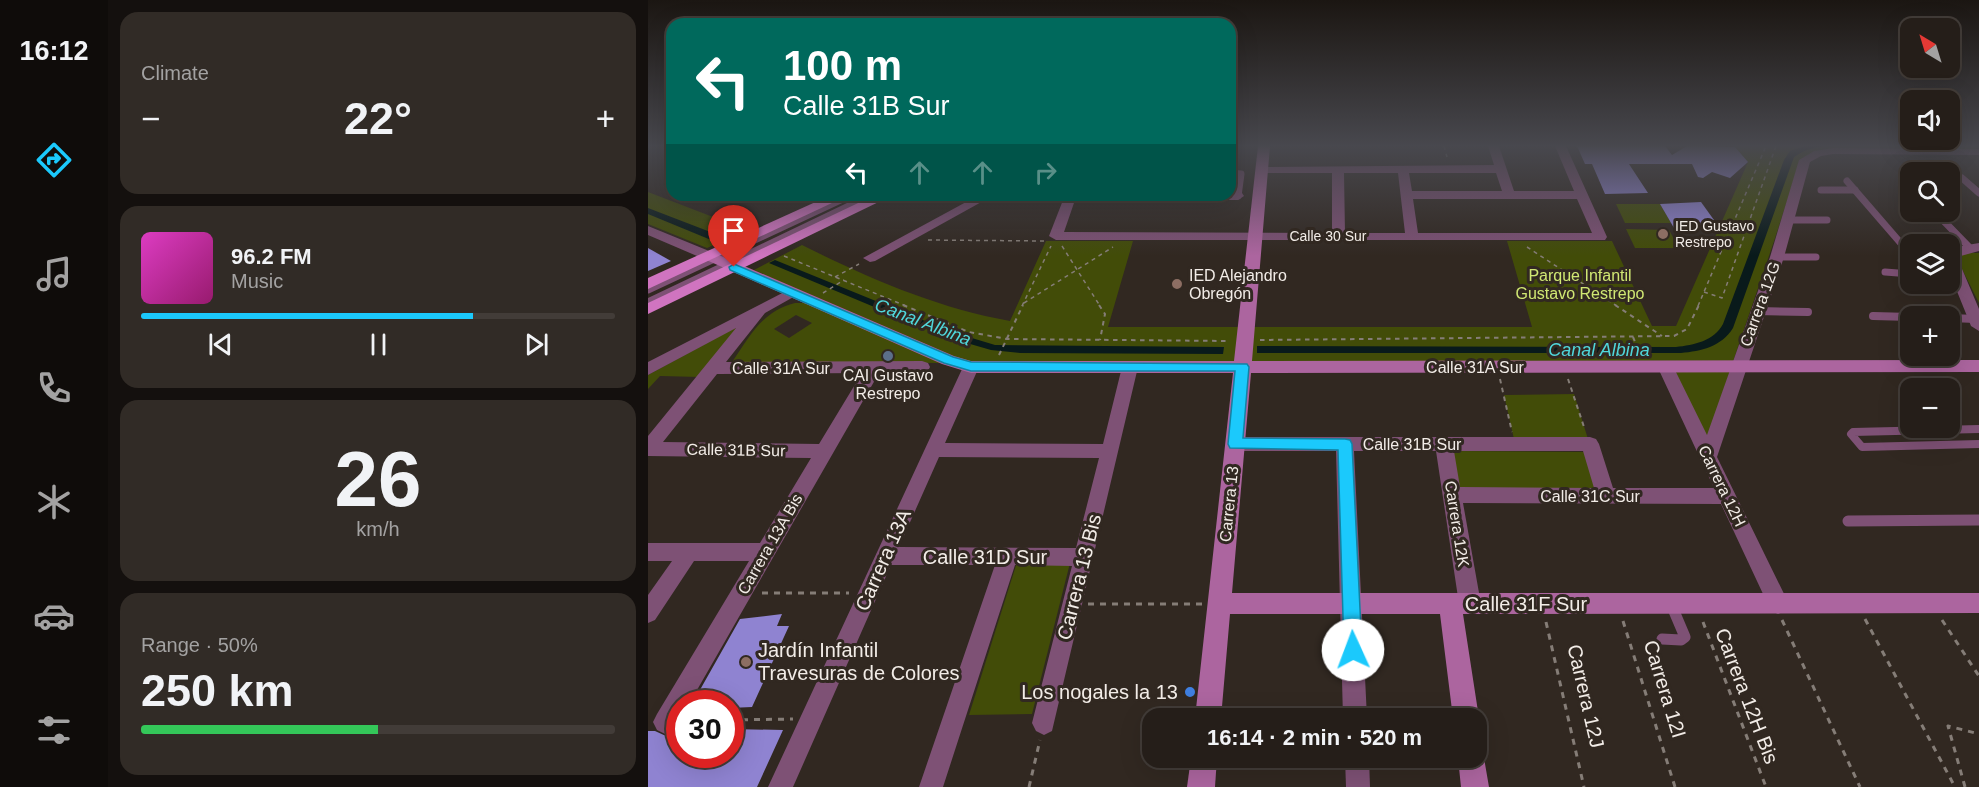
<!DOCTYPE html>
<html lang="en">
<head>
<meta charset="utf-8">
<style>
	body { margin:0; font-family:Arial,sans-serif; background:#312b26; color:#f1f3f6; height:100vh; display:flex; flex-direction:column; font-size:22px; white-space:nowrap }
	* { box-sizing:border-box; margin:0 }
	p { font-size:20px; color:#a3a2a2 }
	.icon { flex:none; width:33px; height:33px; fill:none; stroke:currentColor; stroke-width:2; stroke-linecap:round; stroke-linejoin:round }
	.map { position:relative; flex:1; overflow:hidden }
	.side { display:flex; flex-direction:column; gap:12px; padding:12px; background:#14100e; width:540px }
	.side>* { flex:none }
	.top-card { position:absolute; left:18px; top:18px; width:570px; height:183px; border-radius:18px; box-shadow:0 6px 24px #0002,0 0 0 2px #423c38; background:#00695c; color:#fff; overflow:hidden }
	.needle { width:39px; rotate:322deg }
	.fabs { position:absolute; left:1252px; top:18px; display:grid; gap:12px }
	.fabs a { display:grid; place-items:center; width:60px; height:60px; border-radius:12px; background:#251e19; box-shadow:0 6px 24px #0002,0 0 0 2px #423c38; font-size:30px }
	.speed { position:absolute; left:18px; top:690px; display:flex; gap:12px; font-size:30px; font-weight:700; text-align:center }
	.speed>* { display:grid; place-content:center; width:78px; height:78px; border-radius:50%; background:#251e19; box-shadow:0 6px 24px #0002,0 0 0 2px #423c38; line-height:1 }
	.speed .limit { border:9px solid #d22; background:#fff; color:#111 }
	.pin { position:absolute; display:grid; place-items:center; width:51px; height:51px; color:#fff; margin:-62px -26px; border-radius:50% 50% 50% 0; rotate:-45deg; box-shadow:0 0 6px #0007 }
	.pin .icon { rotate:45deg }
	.me { position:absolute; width:66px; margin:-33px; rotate:358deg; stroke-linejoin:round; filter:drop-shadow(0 0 4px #0008) }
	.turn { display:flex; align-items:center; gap:21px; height:126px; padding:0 18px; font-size:27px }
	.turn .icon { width:78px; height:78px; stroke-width:2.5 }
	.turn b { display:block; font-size:42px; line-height:51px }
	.lanes { display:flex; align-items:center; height:57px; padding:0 18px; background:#0003; justify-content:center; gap:30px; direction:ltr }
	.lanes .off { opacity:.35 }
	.big { font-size:45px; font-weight:600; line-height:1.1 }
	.side .widget { flex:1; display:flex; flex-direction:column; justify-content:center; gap:9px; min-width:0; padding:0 21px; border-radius:18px; background:#312b26 }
	.side .dial { align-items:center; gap:0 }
	.dial b { font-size:78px; line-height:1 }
	.song { display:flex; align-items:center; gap:18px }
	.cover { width:72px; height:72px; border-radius:9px; background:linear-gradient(135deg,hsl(310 70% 55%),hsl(320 70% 35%)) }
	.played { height:6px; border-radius:3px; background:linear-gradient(90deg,#1bc9fc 70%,#423c38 70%) }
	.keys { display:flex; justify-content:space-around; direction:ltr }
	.heat { display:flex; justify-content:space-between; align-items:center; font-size:33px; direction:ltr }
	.charge { height:9px; border-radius:4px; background:linear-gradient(90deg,#34c759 50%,#423c38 0) }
	.trip { position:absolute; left:494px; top:708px; width:345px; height:60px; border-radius:18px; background:#251e19; box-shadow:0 6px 24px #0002,0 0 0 2px #423c38; font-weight:600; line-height:60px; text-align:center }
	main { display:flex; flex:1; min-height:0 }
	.tabs { display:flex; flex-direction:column; width:108px; justify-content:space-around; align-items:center; background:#0f0c0a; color:#a3a2a2 }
	.tabs .icon { width:42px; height:42px }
	.tabs .on { color:#1bc9fc }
	.tabs b { font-size:27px; color:#f1f3f6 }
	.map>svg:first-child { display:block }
	.green { fill:#424c08; fill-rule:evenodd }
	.water { fill:#091a1b }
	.building { fill:#8f83d1 }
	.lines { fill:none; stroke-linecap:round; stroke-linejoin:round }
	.path-far2 { stroke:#857d77; stroke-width:1.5; stroke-dasharray:4 4; stroke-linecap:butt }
	.path-far1 { stroke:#857d77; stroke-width:2; stroke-dasharray:4.5 4.5; stroke-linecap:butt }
	.path { stroke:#857d77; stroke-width:3; stroke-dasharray:6 6; stroke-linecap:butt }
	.lane-far2 { stroke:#7e5175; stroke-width:7 }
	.lane-far1 { stroke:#7e5175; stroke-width:8 }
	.lane { stroke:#7e5175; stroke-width:11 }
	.street { fill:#7e5175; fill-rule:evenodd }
	.secondary { fill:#ac659f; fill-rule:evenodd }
	.primary { fill:#d074c0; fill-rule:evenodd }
	.route { fill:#1bc9fc; stroke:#1283a4; stroke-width:1.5 }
	.education-dot { fill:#8d6e63; stroke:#312821; stroke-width:2 }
	.service-dot { fill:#5c6f8a; stroke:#312821; stroke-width:2 }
	.shop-dot { fill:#3f7fe0; stroke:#312821; stroke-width:2 }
	.labels { text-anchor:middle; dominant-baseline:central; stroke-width:6; stroke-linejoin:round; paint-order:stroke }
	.far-poi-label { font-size:14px; fill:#f2ece7; stroke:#312821; text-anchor:start }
	.far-street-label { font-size:14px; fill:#f2ece7; stroke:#312821 }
	.poi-label { font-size:16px; fill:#f2ece7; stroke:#312821; text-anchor:start }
	.park-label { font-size:16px; fill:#d0e773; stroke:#312821 }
	.street-label { font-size:16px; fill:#f2ece7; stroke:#312821 }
	.water-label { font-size:18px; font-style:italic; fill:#50d7db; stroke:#312821 }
	.near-street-label { font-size:20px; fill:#f2ece7; stroke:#312821 }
	.near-poi-label { font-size:20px; fill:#f2ece7; stroke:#312821; text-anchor:start }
</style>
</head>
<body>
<main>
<nav class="tabs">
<b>16:12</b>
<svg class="icon on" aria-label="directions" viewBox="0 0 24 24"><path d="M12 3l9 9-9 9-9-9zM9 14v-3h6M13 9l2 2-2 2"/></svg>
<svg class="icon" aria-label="music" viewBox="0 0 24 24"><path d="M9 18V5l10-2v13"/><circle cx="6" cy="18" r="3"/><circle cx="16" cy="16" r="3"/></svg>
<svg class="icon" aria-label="phone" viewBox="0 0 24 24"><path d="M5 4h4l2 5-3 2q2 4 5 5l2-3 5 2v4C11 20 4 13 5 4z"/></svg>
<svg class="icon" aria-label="climate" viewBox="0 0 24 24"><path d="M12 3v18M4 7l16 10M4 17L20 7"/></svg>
<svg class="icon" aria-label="car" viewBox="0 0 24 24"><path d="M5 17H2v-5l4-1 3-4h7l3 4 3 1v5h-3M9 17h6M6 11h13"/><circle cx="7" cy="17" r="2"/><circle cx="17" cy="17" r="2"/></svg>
<svg class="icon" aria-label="filters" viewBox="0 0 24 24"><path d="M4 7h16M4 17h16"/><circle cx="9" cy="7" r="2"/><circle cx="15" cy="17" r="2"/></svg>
</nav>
<section class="side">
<div class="widget"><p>Climate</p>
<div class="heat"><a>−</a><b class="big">22°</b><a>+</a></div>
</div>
<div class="widget">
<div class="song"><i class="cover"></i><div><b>96.2 FM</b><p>Music</p></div></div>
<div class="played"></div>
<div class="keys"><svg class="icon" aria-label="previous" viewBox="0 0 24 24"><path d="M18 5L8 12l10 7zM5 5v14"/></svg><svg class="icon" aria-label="pause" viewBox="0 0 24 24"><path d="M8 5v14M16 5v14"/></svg><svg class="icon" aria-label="next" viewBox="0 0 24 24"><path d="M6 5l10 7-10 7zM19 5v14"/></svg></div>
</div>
<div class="widget dial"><b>26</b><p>km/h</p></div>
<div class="widget"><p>Range · 50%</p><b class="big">250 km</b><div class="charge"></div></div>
</section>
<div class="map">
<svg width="1331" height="787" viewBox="0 0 1331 787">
	<rect width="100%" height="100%" fill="#312821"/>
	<g class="green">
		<path d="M1086,146H1328L1331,148C1292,158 1177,133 1151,162C1123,256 1088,348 1059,441L1022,364L317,361L106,270L154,245C220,278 289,308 362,321L398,241H485L460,327H884L859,241H964L1004,326H1028L1100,162Z"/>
		<path d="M0,192L99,230L59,248L0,224Z"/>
		<path d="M968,204H1012L1023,223H977Z"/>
		<path d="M978,229L1021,230L1031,248H987Z"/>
		<path d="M1314,253H1331V303L1309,259V256Z"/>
		<path d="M147,303H157L297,363L84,362C103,335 113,312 147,303ZM148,315L164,323L141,338L126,329Z"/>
		<path d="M94,324L52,377L12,376L0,389V375Z"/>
		<path d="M926,394L940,439H866L856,395Z"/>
		<path d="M804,451L939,452L951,490L810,489Z"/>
		<path d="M370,559H423L384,714L321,715Z"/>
	</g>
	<g class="water">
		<path d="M1157,146H1246C1215,146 1172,138 1146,157L1085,328C1073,347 1053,351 1033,353H609V346L1028,347C1046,345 1066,341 1075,324L1136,160L1142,151Z"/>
		<path d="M0,208L78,238L68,242L0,214Z"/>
		<path d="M127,260L304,332L347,345L576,347L575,354L372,353L343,350L298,337L121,263Z"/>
	</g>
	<g class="building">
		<path d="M929,146H1017L1024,155L1039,146L1087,147L1100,162L1082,178L1064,172L1055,178L1050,177L1044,164H981L1000,193L957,194L944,164H937Z"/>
		<path d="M1053,202L1071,227L1026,228L1012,204Z"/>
		<path d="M0,248L23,261L0,271Z"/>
		<path d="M134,614L129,626H141L104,707L82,708V704H44L92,619Z"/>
		<path d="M82,729L135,730L109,787H0V731H7L18,736L32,730V754H82Z"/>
	</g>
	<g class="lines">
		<g class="path-far2">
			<path d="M796,146L799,157"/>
			<path d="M280,240L397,241"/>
			<path d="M414,246L452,306"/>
			<path d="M879,247L969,306"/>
			<path d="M136,256L258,306"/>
			<path d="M187,277L211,264"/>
			<path d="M1056,292L1074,298L1128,146"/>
			<path d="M175,293L196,280"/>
			<path d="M376,303L465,247"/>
			<path d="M374,306L403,246"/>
			<path d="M1050,306L1118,146"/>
		</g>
		<g class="path-far1">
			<path d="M255,305L321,332L359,339L582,341"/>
			<path d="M451,305L457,314L452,340"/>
			<path d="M967,305L1014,336"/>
			<path d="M985,337L992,354"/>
			<path d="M612,340L1026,336L1039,329L1051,305"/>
			<path d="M351,355L375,305"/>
			<path d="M852,379L864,432"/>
			<path d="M920,379L937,430"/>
		</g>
		<g class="path">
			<path d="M114,593H201"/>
			<path d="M440,604H554"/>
			<path d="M1217,619L1307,787"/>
			<path d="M1134,620L1212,787"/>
			<path d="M1294,620L1331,676"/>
			<path d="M975,621L1027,787"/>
			<path d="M898,622L936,787"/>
			<path d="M1055,622L1118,787"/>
			<path d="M82,720L145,719"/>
			<path d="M381,787L392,740"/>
			<path d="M1317,787L1300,726L1331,734"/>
		</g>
		<g class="lane-far2">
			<path d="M582,173L593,174L590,196"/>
			<path d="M1314,178L1331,193"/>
			<path d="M1199,181L1263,255"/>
			<path d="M1257,181L1263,187"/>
			<path d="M1173,190H1207"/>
			<path d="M1287,212L1321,247"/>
			<path d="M1139,220H1179"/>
			<path d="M1129,257H1168"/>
			<path d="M1237,272L1263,274"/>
			<path d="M0,290L203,195"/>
			<path d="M0,302L224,195"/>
		</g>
		<g class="lane-far1">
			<path d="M1109,311L1160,312"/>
			<path d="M1225,316L1263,317"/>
			<path d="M1302,318L1328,319"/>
			<path d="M1331,429L1205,432L1203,434L1214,447L1331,444"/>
		</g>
		<g class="lane">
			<path d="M1200,521L1331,520"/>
			<path d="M1014,639L1033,640L1037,637L1023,604"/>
		</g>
		<g class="street">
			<path d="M840,146H851L866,191H926L907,146H918L959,237L957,240H408L401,236L417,195H582V192L594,193L596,196L590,200H427L416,232L684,233V173H614L610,171V167L846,165ZM696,173H750L757,233H697ZM761,173H848L854,191H764ZM765,199H929L944,233H770Z"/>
			<path d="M1185,148L1331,149V155L1185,154L1173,156L1162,162L1136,257L1069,457L1141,604L1137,611L1130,614L1123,611L1073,504L815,503L833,604L829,611L822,614L815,611L811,604L788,451H706L719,718H695L688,451H587L581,449L578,444L581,439L587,437H942L948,439L951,444L965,488H1066L1010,368L1012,364H1024L1059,435L1122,257L1151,160L1166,151ZM806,451H935L946,488L812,487Z"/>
			<path d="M331,195H346L227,261L222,262L215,258Z"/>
			<path d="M0,226L66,253L68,256L66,259H56L0,235Z"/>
			<path d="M1331,243V251L1309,257L1331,309V331L1323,326L1302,274V248Z"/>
			<path d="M144,288L149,289L151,292L149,295L117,313L78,362L274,361L280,363L282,367L280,371L274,373H231L41,704H32C32,718 31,728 17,734L9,730L5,722L9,714L101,561H46L7,620L0,623V595L24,561H0V543H112L163,458L0,456V436L88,328L0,375V362ZM214,373L171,444L15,442L69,374Z"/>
			<path d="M323,361L329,363L331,367L297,443L455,444L474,367L476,363H488L490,367L404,731L396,735L388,731L384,723L424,566L367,565L295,787H271L347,565H243L145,787H120L315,367L317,363ZM291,457L451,458L428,548L251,547Z"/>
			<path d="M697,758H721L722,787H698Z"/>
		</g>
		<g class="secondary">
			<path d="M610,146H622L604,361L1331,360V372L603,373L584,593H1331V613L815,614L831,718L828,725V718H805L792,614H582L573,718H547L585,373H323L294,364L56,259L54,256L61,252L66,253L306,356L323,361H586Z"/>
			<path d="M828,747L832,749L836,758L841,787H813L810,758H828Z"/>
			<path d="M543,758H569L567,787H539Z"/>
		</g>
		<g class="primary">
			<path d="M183,195H201L0,289V278Z"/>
			<path d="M227,195H245L0,314V303Z"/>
		</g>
	</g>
	<linearGradient id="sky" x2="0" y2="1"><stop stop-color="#1b1612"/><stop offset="0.57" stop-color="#48484e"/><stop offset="1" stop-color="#48484e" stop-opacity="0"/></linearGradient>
	<rect width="1331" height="256" fill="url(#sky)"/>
	<path class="route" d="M86,264L305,357L323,362L599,364L601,367L595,438L697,439L702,440L704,444L714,650L711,656L705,658L699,656L696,650L690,450L582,448L580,444L587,371H323L296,363L82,270L81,267Z"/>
	<g class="education-dot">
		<circle cx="1015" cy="234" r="6"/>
		<circle cx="529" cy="284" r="6"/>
		<circle cx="98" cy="662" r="6"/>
	</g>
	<circle class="service-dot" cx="240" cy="356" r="6"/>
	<circle class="shop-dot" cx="542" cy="692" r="6"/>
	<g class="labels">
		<g class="far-poi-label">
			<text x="1027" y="226">IED Gustavo<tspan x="1027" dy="16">Restrepo</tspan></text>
		</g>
		<g class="far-street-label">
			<text x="680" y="236">Calle 30 Sur</text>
		</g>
		<g class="poi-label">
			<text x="541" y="275">IED Alejandro<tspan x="541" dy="18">Obregón</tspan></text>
			<text x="240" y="375" text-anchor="middle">CAI Gustavo<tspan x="240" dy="18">Restrepo</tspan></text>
		</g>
		<g class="park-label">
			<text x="932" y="275">Parque Infantil<tspan x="932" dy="18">Gustavo Restrepo</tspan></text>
		</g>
		<g class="street-label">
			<text transform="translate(1112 304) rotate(-70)">Carrera 12G</text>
			<text x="827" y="367">Calle 31A Sur</text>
			<text x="133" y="368">Calle 31A Sur</text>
			<text x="764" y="444">Calle 31B Sur</text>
			<text transform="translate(88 450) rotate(1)">Calle 31B Sur</text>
			<text transform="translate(1074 486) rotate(64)">Carrera 12H</text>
			<text x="942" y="496">Calle 31C Sur</text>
			<text transform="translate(581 504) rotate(-84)">Carrera 13</text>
			<text transform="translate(809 524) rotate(81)">Carrera 12K</text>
			<text transform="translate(122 544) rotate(-60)">Carrera 13A Bis</text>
		</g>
		<g class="water-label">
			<text transform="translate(275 322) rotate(21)">Canal Albina</text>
			<text x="951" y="350">Canal Albina</text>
		</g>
		<g class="near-street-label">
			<text x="337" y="557">Calle 31D Sur</text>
			<text transform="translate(235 560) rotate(-66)">Carrera 13A</text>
			<text transform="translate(431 577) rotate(-76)">Carrera 13 Bis</text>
			<text x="878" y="604">Calle 31F Sur</text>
			<text transform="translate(1017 689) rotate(73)">Carrera 12I</text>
			<text transform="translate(938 696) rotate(77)">Carrera 12J</text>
			<text transform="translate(1099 696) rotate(69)">Carrera 12H Bis</text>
		</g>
		<g class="near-poi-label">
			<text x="110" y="650">Jardín Infantil<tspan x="110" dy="23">Travesuras de Colores</tspan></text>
			<text x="530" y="692" text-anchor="end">Los nogales la 13</text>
		</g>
	</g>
</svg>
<div class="fabs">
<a><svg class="needle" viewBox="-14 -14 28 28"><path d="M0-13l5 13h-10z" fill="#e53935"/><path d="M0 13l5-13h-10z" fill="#a3a2a2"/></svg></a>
<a><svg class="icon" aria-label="sound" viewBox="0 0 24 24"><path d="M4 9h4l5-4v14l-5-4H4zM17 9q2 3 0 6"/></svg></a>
<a><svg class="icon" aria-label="search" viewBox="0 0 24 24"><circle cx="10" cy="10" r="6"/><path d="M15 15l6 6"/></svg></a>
<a><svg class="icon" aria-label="layers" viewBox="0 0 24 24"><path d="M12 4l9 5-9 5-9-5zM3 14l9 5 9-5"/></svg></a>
<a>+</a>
<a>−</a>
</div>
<div class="speed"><div class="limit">30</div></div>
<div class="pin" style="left:86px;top:267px;background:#d93025"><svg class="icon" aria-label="arrive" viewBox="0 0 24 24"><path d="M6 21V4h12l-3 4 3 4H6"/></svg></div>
<svg class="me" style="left:705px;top:650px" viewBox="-20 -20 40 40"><circle r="19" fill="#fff"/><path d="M0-13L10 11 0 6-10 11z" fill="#1bc9fc"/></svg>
<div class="trip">16:14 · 2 min · 520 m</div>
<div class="top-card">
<div class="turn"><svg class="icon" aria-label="left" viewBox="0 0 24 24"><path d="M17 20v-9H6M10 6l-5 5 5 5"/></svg><div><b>100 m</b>Calle 31B Sur</div></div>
<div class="lanes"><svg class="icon" aria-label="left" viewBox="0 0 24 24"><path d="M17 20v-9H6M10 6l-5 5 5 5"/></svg><svg class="icon off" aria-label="ahead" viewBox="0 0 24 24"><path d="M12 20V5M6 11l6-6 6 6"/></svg><svg class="icon off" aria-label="ahead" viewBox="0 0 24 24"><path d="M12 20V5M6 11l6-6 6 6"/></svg><svg class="icon off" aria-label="right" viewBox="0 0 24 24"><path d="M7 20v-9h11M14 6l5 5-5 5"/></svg></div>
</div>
</div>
</main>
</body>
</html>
